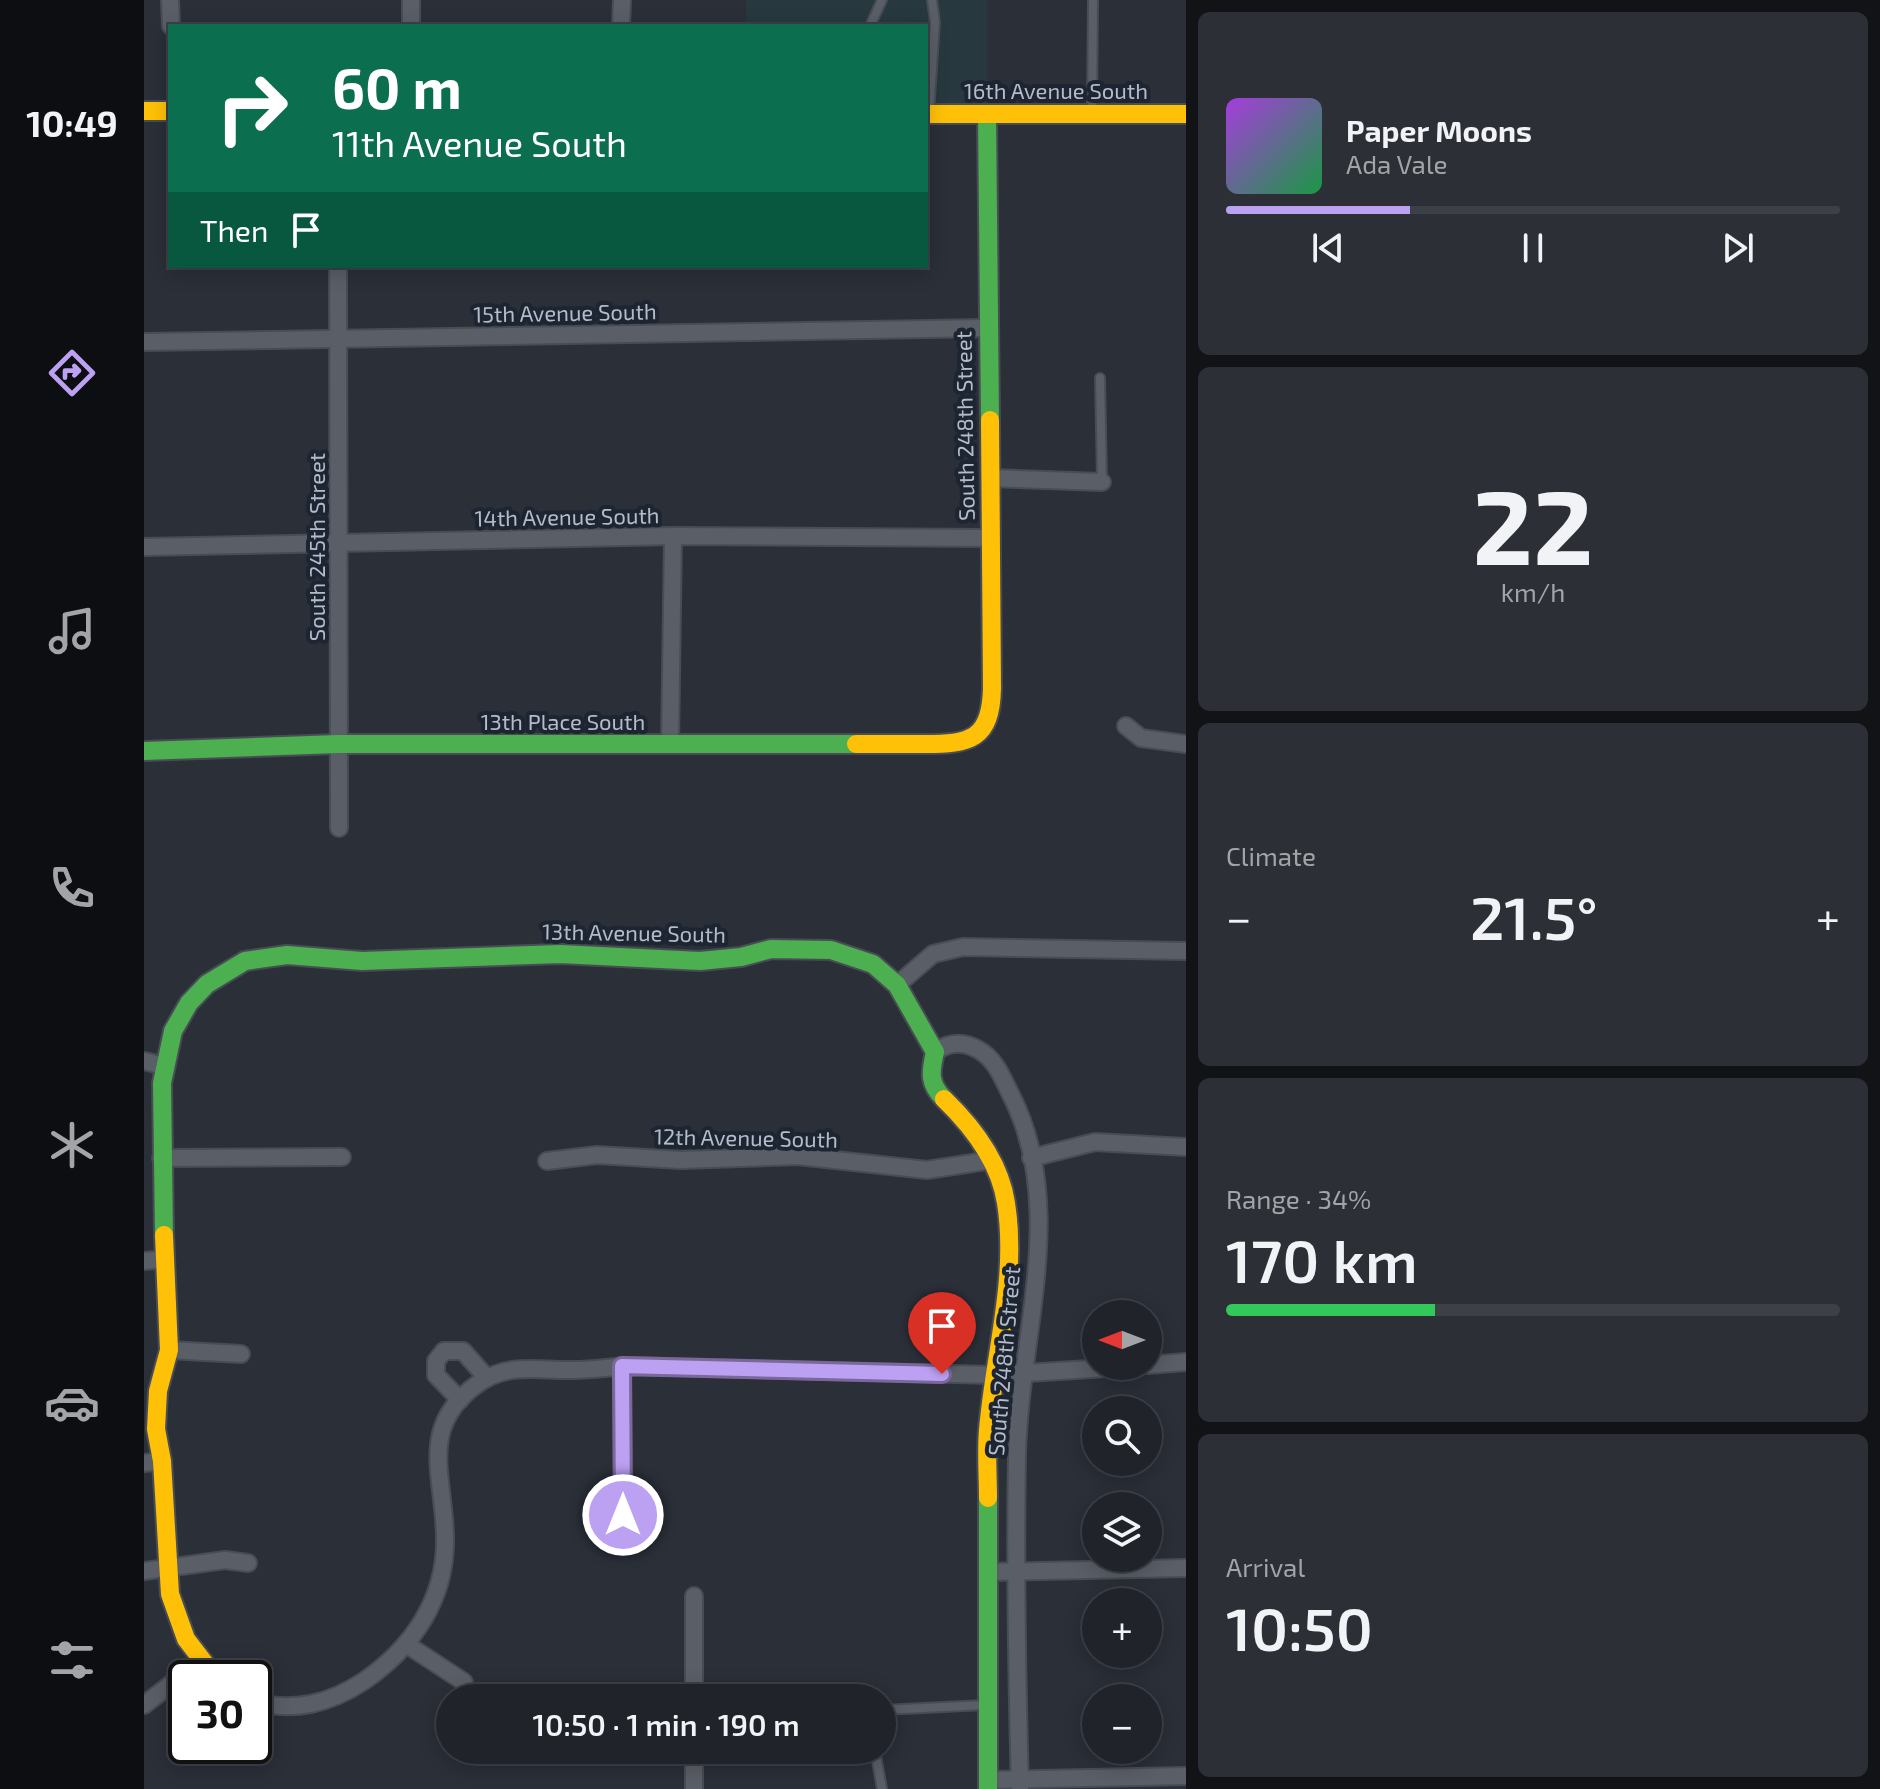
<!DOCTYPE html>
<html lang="en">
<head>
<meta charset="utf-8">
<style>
	body { margin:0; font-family:"Exo 2",sans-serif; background:#2d2f36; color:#f1f3f6; height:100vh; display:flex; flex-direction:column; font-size:30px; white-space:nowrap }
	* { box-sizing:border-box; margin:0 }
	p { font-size:26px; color:#a2a4a8 }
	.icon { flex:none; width:44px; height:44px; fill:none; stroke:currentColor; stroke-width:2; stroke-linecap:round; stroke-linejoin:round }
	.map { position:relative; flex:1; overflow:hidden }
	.sheet { display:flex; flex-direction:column; gap:12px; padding:12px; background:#121317; width:694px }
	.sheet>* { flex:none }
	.banner { position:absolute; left:24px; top:24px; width:760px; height:244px; border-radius:0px; box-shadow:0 4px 20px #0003,0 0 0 2px #3d4047; background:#0b6e4f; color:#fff; overflow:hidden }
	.needle { width:52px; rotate:270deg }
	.tools { position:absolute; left:938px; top:1300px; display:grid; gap:16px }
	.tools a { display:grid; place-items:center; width:80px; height:80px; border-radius:50%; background:#20232a; box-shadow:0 4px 20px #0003,0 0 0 2px #3d4047; font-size:40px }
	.speed { position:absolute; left:24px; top:1660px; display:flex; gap:16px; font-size:40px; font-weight:700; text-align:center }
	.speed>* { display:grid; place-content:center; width:104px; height:104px; border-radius:50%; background:#20232a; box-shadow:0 4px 20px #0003,0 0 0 2px #3d4047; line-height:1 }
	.speed .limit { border:4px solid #111; border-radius:12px; background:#fff; color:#111 }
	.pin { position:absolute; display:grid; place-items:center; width:68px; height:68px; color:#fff; margin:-82px -34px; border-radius:50% 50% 50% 0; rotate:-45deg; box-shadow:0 0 8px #0007 }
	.pin .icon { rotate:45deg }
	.me { position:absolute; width:88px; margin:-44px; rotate:0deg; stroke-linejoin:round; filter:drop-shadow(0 0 6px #0008) }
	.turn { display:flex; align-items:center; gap:28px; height:168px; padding:0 32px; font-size:36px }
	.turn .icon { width:104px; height:104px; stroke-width:2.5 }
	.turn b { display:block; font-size:56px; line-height:68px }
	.then { display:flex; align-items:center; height:76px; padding:0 32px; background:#0003; gap:16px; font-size:30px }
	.big { font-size:60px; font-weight:600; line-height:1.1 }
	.sheet .card { flex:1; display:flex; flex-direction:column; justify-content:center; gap:12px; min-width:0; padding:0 28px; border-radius:12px; background:#2d2f36 }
	.sheet .dial { align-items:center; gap:0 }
	.dial b { font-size:104px; line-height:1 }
	.song { display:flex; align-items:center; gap:24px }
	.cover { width:96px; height:96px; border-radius:12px; background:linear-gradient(135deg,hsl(280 70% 55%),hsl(140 70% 35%)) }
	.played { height:8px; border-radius:4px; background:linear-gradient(90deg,#bca0f2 30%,#3d4047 30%) }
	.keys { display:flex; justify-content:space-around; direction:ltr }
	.heat { display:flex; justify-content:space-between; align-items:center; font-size:44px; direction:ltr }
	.charge { height:12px; border-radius:6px; background:linear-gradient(90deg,#34c759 34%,#3d4047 0) }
	.trip { position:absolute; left:292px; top:1684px; width:460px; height:80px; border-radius:40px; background:#20232a; box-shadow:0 4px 20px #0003,0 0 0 2px #3d4047; font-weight:600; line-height:80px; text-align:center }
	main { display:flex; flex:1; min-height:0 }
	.tab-bar { display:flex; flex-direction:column; width:144px; justify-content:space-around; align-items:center; background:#0d0e11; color:#a2a4a8 }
	.tab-bar .icon { width:56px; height:56px }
	.tab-bar .active { color:#bca0f2 }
	.tab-bar b { font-size:36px; color:#f1f3f6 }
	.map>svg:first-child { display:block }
	.park { fill:#27393e }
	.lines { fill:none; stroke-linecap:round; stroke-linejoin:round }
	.lane-casing { stroke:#484c55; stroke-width:12 }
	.street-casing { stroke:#484c55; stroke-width:20 }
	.fast-casing { stroke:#484c55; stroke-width:22 }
	.slow-casing { stroke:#484c55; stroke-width:22 }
	.lane { stroke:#5a5e66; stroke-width:8 }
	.street { stroke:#5a5e66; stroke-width:16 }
	.fast { stroke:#4caf50; stroke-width:18 }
	.slow { stroke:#ffc107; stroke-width:18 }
	.route-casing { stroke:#7a689d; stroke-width:20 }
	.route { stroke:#bca0f2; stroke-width:14 }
	.labels { text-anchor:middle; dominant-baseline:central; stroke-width:8; stroke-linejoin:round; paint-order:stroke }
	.street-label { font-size:22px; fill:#b4bbc9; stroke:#1d2533 }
</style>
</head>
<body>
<main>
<nav class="tab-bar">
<b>10:49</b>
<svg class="icon active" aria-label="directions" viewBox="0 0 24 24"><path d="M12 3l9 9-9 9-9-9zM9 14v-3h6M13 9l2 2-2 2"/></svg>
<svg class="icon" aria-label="music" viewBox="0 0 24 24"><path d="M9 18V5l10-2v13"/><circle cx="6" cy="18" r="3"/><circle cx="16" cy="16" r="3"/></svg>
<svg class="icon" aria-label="phone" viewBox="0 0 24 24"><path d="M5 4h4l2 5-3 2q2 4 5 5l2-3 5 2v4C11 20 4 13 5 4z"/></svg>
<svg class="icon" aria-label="climate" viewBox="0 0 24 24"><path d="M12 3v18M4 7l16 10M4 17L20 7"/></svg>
<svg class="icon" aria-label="car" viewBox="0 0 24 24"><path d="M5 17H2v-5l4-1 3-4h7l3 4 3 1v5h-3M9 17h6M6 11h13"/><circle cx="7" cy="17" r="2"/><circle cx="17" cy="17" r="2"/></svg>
<svg class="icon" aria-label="filters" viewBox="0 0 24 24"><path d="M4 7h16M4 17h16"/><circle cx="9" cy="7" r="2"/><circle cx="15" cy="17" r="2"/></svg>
</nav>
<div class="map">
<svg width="1042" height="1789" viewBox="0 0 1042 1789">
	<rect width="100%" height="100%" fill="#2a2f38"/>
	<path class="park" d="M602,0H843V114H782V26H602Z"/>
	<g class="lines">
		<defs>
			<g id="lane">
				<path d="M726,26L738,0"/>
				<path d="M785,113L791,22L788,0"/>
				<path d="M948,113L949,0"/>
				<path d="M956,378L958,482"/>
				<path d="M738,1710L841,1705"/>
				<path d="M731,1750L738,1789"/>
			</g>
			<g id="street">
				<path d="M26,0L27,26"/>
				<path d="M267,26V0"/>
				<path d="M477,26L478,0"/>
				<path d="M194,266L195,828"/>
				<path d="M0,342L843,328"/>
				<path d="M846,478L958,482"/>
				<path d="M0,547L529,536L846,538"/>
				<path d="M982,726L997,738L1042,744"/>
				<path d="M526,745L529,536"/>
				<path d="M753,985L789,954L819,947L1042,951"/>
				<path d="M791,1052C805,1042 819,1041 835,1050C851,1059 858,1077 866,1093C925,1206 875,1337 873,1456C871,1567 873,1678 876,1789"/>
				<path d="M0,1061L20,1066"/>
				<path d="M17,1158L198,1157"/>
				<path d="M887,1158L951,1142L1042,1147"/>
				<path d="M403,1161L453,1155L537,1160L654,1156L783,1170L848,1160"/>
				<path d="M0,1261L22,1259"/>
				<path d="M25,1350L97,1354"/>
				<path d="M1004,1365L1042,1362"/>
				<path d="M478,1366L479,1515L488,1531"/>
				<path d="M316,1400L292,1375V1361L300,1351H319L343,1378"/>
				<path d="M0,1463L18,1461"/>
				<path d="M0,1571L81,1560L104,1563"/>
				<path d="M844,1572L1042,1568"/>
				<path d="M550,1596V1698"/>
				<path d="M262,1644L320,1682"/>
				<path d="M110,1702C151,1712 185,1704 220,1681C268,1648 302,1599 301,1539C301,1478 272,1426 335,1383C365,1362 396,1371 430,1370C448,1370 466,1367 485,1366L850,1375L993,1366"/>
				<path d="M0,1705L57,1661"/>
				<path d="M550,1750V1789"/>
				<path d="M844,1780L1042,1776"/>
			</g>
			<g id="fast">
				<path d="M843,114L846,420"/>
				<path d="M0,751L194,744H712"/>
				<path d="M20,1235L18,1083L29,1031L45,1003L63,984L101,961L143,955L218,961L416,954L556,961L597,957L627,949L687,950L729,964L753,985L791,1052C786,1073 785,1084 800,1099"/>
				<path d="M844,1498V1789"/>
			</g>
			<g id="slow">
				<path d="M0,111H26"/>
				<path d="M782,114H1042"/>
				<path d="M712,744C735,744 758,744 780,744C826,744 847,740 848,688L846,420"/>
				<path d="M800,1099C829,1127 856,1163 862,1203C874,1278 850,1356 844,1430C842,1453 844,1476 844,1498"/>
				<path d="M20,1235L25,1350L14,1391L12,1429L18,1461L26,1594L42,1639L72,1678"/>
			</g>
		</defs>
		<use href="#lane" class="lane-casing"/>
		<use href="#street" class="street-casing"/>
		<use href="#fast" class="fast-casing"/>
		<use href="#slow" class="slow-casing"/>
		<use href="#lane" class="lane"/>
		<use href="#street" class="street"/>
		<use href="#fast" class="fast"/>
		<use href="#slow" class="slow"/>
	</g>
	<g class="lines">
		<defs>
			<path id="route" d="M479,1515L478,1366L798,1374"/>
		</defs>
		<use href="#route" class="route-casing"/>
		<use href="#route" class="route"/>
	</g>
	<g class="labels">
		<g class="street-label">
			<text x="912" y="90">16th Avenue South</text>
			<text transform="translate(421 312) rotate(-1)">15th Avenue South</text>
			<text transform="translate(820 426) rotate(-91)">South 248th Street</text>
			<text transform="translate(423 516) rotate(-1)">14th Avenue South</text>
			<text transform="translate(172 547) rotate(-90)">South 245th Street</text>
			<text x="419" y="721">13th Place South</text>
			<text transform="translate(490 932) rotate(1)">13th Avenue South</text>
			<text transform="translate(602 1137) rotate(1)">12th Avenue South</text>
			<text transform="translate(859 1361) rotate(-85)">South 248th Street</text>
		</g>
	</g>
</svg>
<div class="tools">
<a><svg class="needle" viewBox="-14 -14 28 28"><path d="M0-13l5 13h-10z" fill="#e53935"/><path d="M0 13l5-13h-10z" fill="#a2a4a8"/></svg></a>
<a><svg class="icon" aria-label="search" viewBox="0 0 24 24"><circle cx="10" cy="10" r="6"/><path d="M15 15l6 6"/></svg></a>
<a><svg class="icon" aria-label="layers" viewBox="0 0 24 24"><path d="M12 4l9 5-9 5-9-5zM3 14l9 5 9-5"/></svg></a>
<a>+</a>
<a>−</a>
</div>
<div class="speed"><div class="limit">30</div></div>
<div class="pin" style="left:798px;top:1374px;background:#d93025"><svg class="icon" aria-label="arrive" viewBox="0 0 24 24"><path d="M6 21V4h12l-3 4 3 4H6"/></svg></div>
<svg class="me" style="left:479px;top:1515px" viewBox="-20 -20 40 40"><circle r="17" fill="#bca0f2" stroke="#fff" stroke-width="3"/><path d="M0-11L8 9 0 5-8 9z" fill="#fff"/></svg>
<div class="trip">10:50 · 1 min · 190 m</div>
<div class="banner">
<div class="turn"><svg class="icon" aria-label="right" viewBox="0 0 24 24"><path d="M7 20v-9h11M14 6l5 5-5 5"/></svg><div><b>60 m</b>11th Avenue South</div></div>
<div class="then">Then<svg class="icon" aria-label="arrive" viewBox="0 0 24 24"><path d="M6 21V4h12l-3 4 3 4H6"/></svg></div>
</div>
</div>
<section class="sheet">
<div class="card">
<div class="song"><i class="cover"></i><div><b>Paper Moons</b><p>Ada Vale</p></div></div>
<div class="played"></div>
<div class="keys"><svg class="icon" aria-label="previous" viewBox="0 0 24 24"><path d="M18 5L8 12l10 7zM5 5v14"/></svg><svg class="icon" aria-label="pause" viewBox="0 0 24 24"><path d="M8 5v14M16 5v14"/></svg><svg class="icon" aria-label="next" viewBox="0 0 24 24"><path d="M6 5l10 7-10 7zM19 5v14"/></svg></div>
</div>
<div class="card dial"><b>22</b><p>km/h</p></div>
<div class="card"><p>Climate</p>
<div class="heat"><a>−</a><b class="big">21.5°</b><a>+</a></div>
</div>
<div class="card"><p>Range · 34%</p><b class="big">170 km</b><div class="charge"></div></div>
<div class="card"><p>Arrival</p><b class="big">10:50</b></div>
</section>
</main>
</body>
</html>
